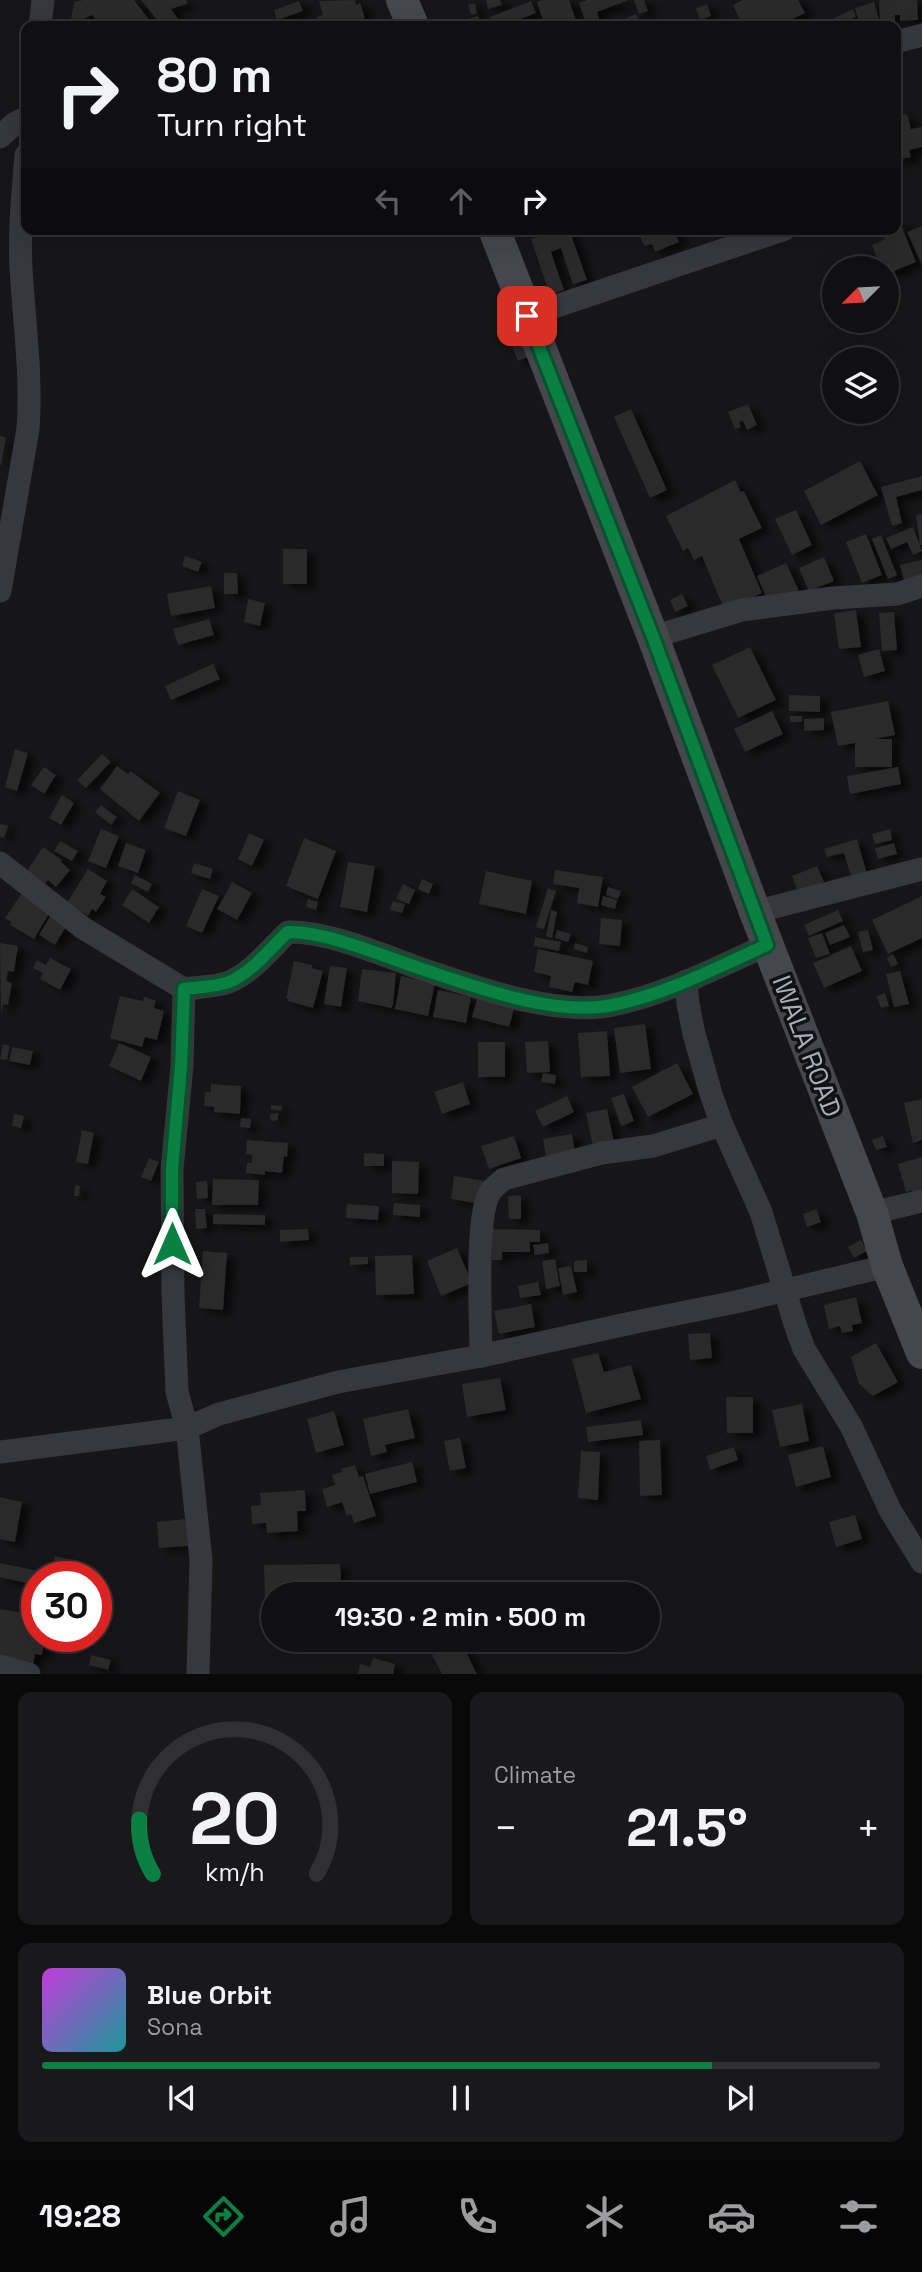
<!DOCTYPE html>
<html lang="en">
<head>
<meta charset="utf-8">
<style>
	body { margin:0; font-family:"Space Grotesk",sans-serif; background:#19191b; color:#f1f3f6; height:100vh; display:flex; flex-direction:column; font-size:26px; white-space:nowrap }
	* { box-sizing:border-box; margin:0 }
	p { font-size:23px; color:#9c9d9f }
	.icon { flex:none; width:38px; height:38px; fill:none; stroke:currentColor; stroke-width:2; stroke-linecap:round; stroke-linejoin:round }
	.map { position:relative; height:1674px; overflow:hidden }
	.drawer { display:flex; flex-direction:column; gap:18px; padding:18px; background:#09090a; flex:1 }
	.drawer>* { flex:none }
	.guide { position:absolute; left:21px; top:21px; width:880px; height:214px; border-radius:14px; box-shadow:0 7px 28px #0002,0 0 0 2px #303032; background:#101012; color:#f1f3f6; overflow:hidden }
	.needle { width:46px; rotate:246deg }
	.buttons { position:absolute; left:822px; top:256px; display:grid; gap:14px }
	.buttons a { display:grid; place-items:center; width:77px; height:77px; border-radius:50%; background:#101012; box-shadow:0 7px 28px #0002,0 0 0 2px #303032; font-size:35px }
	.speed { position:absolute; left:21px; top:1561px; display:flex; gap:14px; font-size:35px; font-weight:700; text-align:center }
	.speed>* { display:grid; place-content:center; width:91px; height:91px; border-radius:50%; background:#101012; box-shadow:0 7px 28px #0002,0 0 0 2px #303032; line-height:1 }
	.speed .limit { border:10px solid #d22; background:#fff; color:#111 }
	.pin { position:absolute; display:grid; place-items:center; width:60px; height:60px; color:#fff; margin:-30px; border-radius:14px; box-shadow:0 4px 10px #0006 }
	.me { position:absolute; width:77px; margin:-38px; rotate:0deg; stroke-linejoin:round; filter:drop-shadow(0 0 5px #0008) }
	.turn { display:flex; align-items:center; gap:24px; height:147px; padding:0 21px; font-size:32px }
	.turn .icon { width:91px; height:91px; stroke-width:2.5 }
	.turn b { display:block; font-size:49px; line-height:60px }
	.lanes { display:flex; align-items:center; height:66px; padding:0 21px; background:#0003; justify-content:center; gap:35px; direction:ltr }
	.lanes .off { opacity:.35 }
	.big { font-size:52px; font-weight:700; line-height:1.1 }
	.drawer .card { flex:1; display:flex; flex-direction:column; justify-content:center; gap:10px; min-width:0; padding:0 24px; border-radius:14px; background:#19191b }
	.drawer .dial { align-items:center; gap:0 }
	.dial svg { height:182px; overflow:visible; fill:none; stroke:#303032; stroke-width:7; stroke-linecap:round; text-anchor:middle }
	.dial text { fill:#f1f3f6; stroke:none }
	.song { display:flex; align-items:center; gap:21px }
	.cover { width:84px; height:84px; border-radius:10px; background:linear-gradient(135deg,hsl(290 70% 55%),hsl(180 70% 35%)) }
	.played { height:7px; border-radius:4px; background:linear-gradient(90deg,#0b8043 80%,#303032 80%) }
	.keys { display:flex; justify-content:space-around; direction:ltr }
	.heat { display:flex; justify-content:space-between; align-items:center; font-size:38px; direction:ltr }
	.drawer .tiles { flex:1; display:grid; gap:18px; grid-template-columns:1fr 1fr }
	.card:last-child { grid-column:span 2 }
	.trip { position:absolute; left:261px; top:1582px; width:399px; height:70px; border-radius:35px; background:#101012; box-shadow:0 7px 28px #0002,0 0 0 2px #303032; font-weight:700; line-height:70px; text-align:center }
	.menu { display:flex; height:112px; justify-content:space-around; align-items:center; background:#060607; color:#9c9d9f }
	.menu .icon { width:49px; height:49px }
	.menu .on { color:#0b8043 }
	.menu b { font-size:32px; color:#f1f3f6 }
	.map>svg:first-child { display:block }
	.building { fill:#29292c; filter:url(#shadow) }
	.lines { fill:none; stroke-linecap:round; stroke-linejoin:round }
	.street { stroke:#37383d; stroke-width:23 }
	.secondary { stroke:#45474d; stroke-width:32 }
	.route-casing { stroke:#07532c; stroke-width:18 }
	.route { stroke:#0b8043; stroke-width:12 }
	.labels { text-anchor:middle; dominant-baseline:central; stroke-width:7; stroke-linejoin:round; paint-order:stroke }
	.street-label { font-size:26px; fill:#a8adb8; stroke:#111113 }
</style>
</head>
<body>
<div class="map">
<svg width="922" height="1674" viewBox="0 0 922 1674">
	<defs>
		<filter id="shadow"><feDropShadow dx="8" dy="4.5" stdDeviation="3.5" flood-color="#0009"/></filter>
	</defs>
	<rect width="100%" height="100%" fill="#161618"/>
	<g class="building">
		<path d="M83,0H134L154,26H103L92,15L82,20L81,26H70L74,2Z"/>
		<path d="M141,0H186L187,4L171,9L183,26H162Z"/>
		<path d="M355,0L356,5L360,3L365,18L356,21L358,26H320L317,17L323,15L319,1Z"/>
		<path d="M486,0H500L502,5L488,9Z"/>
		<path d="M543,0H569L578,26H545L537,2Z"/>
		<path d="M587,0H629L597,12L601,25L587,26L579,3Z"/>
		<path d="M634,0H644L648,11L639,14Z"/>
		<path d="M743,0H798L805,13L778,26H773L771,22L763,26H743L733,5Z"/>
		<path d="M879,0H917L918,20L900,21V15H895V21L880,22Z"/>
		<path d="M299,1L303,11L277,20L274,10Z"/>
		<path d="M531,1L536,13L502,26H493L490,17Z"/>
		<path d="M874,2L881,26H860L855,8Z"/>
		<path d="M475,3L477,14L471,15L468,5Z"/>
		<path d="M707,4L711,16L700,20L696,8Z"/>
		<path d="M853,9L856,17L837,26L834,18Z"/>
		<path d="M636,14L642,26H628L625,19Z"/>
		<path d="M478,16L481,26H447Z"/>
		<path d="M907,114L911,129L922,127V147L909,150L911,157L896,160V116Z"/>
		<path d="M900,222L916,262L887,274V268H881L872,245L885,239L882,230L896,229V224Z"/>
		<path d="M922,226V265L907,232Z"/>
		<path d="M552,229H569L587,280L573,284L561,248L551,252L564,290L550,295L531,239L553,232Z"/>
		<path d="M637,229H679L681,232L675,234L679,242L655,252L652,244L644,246Z"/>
		<path d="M515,323L528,357L518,361L504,327Z"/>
		<path d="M748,404L757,425L747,430L743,421L739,422L741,427L735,429L728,412Z"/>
		<path d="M631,409L667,490L650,498L614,417Z"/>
		<path d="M0,436L6,438L1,465H0Z"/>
		<path d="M860,461L878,495L821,525L804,491Z"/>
		<path d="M922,476V490L896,497L902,523L892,526L881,487Z"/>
		<path d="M735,480L741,492L744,491L762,528L739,539L762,593L724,609L702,556L694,560L688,548L683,551L666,516Z"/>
		<path d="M796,510L812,545L792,555L775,519Z"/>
		<path d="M922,514V545H920L922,551L913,555L907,542L891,549L886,538L913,527L920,545L916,515Z"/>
		<path d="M866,534L882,575L862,583L846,542Z"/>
		<path d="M881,535L897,575L888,579L872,539Z"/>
		<rect x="283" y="549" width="24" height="35"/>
		<path d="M185,556L202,562L198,572L182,566Z"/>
		<path d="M824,557L834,581L809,591L799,568Z"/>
		<path d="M922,560V580L905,584L900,565Z"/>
		<path d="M786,563L799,591L769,604L757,576Z"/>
		<path d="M224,573H237L238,594H224Z"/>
		<path d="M211,586L215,608L171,616L167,594Z"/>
		<path d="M682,594L688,606L675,612L670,600Z"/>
		<path d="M248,599L265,603L260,626L244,622Z"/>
		<path d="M856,610L861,647L839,649L834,613Z"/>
		<path d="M894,612L897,650L882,651L879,613Z"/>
		<path d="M209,619L214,635L178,645L173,629Z"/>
		<path d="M750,647L776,700L738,718L712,665Z"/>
		<path d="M879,649L885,671L864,677L858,655Z"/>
		<path d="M213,664L220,679L171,700L165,686Z"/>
		<path d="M789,695L820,696V712L789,711Z"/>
		<path d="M888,701L895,735L875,739H892V767H855V743L838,746L831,712Z"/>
		<path d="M772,711L783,734L745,752L734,729Z"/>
		<rect x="790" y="716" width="12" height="6"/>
		<path d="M824,718V730L804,731V719Z"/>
		<path d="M15,749L28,753L17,791L5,787Z"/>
		<path d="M102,754L111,762L86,788L77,780Z"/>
		<path d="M117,766L128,774L131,771L160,793L139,821L100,789Z"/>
		<path d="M44,767L56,775L44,794L31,785Z"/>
		<path d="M898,767L901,784L850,794L847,776Z"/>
		<path d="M178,791L200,800L186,836L164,828Z"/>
		<path d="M62,795L74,803L61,825L49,818Z"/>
		<path d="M101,805L117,817L111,825L95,812Z"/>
		<path d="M0,824L8,826L4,838L0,837Z"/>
		<path d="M101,829L119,836L106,868L88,861Z"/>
		<path d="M890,829L892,840L875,844L872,834Z"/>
		<path d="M249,833L264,840L252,866L238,859Z"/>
		<path d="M304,838L336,851L318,899L286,886Z"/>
		<path d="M857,839L869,881L851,876L844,853L827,857L824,849Z"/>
		<path d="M60,841L78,851L72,861L54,851Z"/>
		<path d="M126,843L146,850L138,873L118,866Z"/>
		<path d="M894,843L897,854L878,859L875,848Z"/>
		<path d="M43,847L62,860L61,862L70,870L56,887L48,880L45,884L27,871Z"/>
		<path d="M348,862L375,866L367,912L340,907Z"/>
		<path d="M194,863L213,869L210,879L191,873Z"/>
		<path d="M817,866L824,882L798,892L792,876Z"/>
		<path d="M88,869L107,881L100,894L106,897L96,912L92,909L88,916L67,903Z"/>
		<path d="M555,870L603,877L598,907L577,903L579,888L553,884Z"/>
		<path d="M486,871L532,881L526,914L479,904Z"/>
		<path d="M135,875L152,884L148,892L131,883Z"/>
		<path d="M422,879L433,884L429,894L418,889Z"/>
		<path d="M232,882L252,893L237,920L217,909Z"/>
		<path d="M403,884L415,890L409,904L396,899Z"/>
		<path d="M26,887L50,912L34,939L10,925L11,922L5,918Z"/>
		<path d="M608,887L621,891L618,899L606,895Z"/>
		<path d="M548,888L556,891L544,929L536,927Z"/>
		<path d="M132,889L159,907L149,923L122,905Z"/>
		<path d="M202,889L219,896L202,933L186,926Z"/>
		<path d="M603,896L617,900L615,909L601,905Z"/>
		<path d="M922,896V938L888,954L872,920Z"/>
		<path d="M308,899L318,902L316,910L306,907Z"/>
		<path d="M393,901L405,904L402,913L390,910Z"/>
		<path d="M54,910L70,920L55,945L39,935Z"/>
		<path d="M551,910L557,912L552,938L546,936Z"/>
		<path d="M838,910L843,921L809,936L804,925Z"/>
		<path d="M601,918L622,920L620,946L599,944Z"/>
		<path d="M844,925L850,937L830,945L825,933Z"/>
		<path d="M557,930L571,934L568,942L555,938Z"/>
		<path d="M868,930L873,950L863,952L858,932Z"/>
		<path d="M822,933L830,954L816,958L808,938Z"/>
		<path d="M535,937L561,942L559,951L534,946Z"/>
		<path d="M0,943L18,946L14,972L8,971L6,981L12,983L8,1005L3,1004L1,1015Z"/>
		<path d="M575,943L588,947L587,953L574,949Z"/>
		<path d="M851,946L862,971L824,988L813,963Z"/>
		<path d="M538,949L593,961L588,985L575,982L572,992L549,987L551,976L534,972Z"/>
		<path d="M893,954L898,964L891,967L887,958Z"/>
		<path d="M50,958L71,969L60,990L40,979L43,973L33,968L37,960L46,965Z"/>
		<path d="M294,961L312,965V968L323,971L313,1008L288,1001L289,999L286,998Z"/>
		<path d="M330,966L347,968L341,1007L324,1004Z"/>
		<path d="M362,969L396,973L393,1005L391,1008L358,1001Z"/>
		<path d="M900,971L909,1004L894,1007L886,974Z"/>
		<path d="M401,976L435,983L428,1016L395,1009Z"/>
		<path d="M438,990L471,997L466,1023L433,1017Z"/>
		<path d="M885,993L889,1006L881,1008L877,996Z"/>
		<path d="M120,996L143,1001L144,997L156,1001L154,1008L164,1011L157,1040L145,1037L142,1047L110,1038Z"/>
		<path d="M477,999L514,1009L509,1027L472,1017Z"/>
		<path d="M645,1024L651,1069L620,1073L614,1028Z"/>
		<path d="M607,1031L610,1076L581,1077L578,1033Z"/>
		<path d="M548,1041L550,1072L527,1073L525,1042Z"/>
		<rect x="478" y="1042" width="27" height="35"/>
		<path d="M119,1043L151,1057L141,1081L109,1066Z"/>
		<path d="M3,1044L10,1046L7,1060L0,1059Z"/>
		<path d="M12,1047L33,1051L30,1065L9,1061Z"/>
		<path d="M677,1063L693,1094L648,1117L632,1087Z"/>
		<path d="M543,1073L556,1075L555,1084L541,1082Z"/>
		<path d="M463,1082L470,1104L442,1114L434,1092Z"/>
		<path d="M211,1084L241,1086L240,1114L214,1112V1107L204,1106L205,1092H211Z"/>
		<path d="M624,1094L634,1121L621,1126L611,1098Z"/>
		<path d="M567,1096L574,1112L543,1127L535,1111Z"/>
		<path d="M922,1099V1140L913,1143L904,1103Z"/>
		<path d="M271,1105L282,1106L281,1111L271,1109Z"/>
		<path d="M607,1109L614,1142L593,1146L586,1113Z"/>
		<path d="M278,1113V1120L271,1121L270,1114Z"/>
		<path d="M14,1114L24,1116L21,1128L12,1126Z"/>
		<path d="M241,1118L251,1119L250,1128L240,1127Z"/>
		<path d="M82,1130L94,1133L88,1164L76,1162Z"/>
		<path d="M572,1134L576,1158L547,1163L543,1139Z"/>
		<path d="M514,1136L521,1158L489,1169L481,1146Z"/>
		<path d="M883,1136L887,1147L876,1150L872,1140Z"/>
		<path d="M247,1140L288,1143L287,1157L284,1156L282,1173L265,1171V1175L246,1173L247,1163H252V1155L246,1154Z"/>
		<path d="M364,1153L384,1154V1166H364Z"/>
		<path d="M922,1157V1193L914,1196L912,1190L906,1192L898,1164Z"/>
		<path d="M149,1158L159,1162L151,1181L141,1177Z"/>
		<path d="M392,1161L419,1162L418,1194L392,1193Z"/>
		<path d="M454,1176L485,1181L481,1204L451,1199Z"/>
		<path d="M213,1179L259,1180L258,1205H212Z"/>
		<path d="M207,1181L208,1198L197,1199L196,1182Z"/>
		<path d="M75,1185L80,1186L79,1196H74Z"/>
		<path d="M521,1195V1219H509L508,1196Z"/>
		<path d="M394,1203L420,1205V1217L393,1215Z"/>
		<path d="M347,1204L379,1206L378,1220L346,1218Z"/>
		<path d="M195,1209H205L207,1228L196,1229Z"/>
		<path d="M816,1209L821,1222L807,1227L803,1214Z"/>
		<path d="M213,1214L265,1215V1225L213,1224Z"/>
		<path d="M308,1229L309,1240L280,1242V1230Z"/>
		<path d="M492,1229L540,1230V1242H530V1252H502V1260H492Z"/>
		<path d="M861,1240L867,1251L854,1258L848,1247Z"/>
		<path d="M548,1243L549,1253L535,1255L533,1245Z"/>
		<path d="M457,1248L472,1283L441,1296L427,1261Z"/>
		<path d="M203,1251L227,1253L223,1310L199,1308Z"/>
		<path d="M412,1255L414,1294L376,1295L375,1256Z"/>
		<path d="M350,1257H368V1264L350,1265Z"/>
		<path d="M555,1259L560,1286L546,1289L542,1261Z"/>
		<path d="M587,1260V1272H574V1261Z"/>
		<path d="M571,1266L577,1292L563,1295L558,1268Z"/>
		<path d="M538,1282L541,1295L520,1298L518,1286Z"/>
		<path d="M856,1297L862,1323L852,1325L853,1331L842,1333L840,1326L829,1329L824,1305Z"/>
		<path d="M531,1304L535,1327L499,1334L494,1311Z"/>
		<path d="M710,1333L712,1358L690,1360L688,1334Z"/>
		<path d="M876,1343L898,1382L873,1396L859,1384L851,1357Z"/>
		<path d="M598,1353L604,1372L631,1365L641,1399L586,1413L572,1359Z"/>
		<path d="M500,1378L506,1410L467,1417L462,1384Z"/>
		<path d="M726,1397H753V1433H727Z"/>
		<path d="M802,1404L809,1441L780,1447L772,1410Z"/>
		<path d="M408,1409L415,1438L385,1445L387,1452L371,1456L363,1419Z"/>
		<path d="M334,1411L344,1445L316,1453L307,1419Z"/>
		<path d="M641,1420L643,1435L588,1442L586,1427Z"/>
		<path d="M460,1438L466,1468L450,1471L444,1441Z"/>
		<path d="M660,1440L662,1495L640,1496L639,1441Z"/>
		<path d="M823,1446L831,1477L796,1487L788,1455Z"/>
		<path d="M734,1447L738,1460L710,1470L706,1456Z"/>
		<path d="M581,1451L600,1452L598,1500L578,1498Z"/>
		<path d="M412,1462L417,1482L370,1494L365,1474Z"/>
		<path d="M355,1465L359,1477L363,1476L376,1516L354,1523L351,1514L347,1516L342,1502L327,1507L322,1489L335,1485L332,1475L342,1472L341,1469Z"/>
		<path d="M305,1490L306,1511H297L298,1531L267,1533L266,1523L252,1524L251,1506L261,1505L260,1493Z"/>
		<path d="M0,1497L22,1502L15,1542L0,1539Z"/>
		<path d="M855,1515L862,1539L836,1547L829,1522Z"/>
		<path d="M186,1519L188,1546L159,1548L157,1522Z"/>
		<path d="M55,1556L75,1561L72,1570L78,1572L77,1577H50Z"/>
		<path d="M0,1563L38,1571L35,1585L0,1577Z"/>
		<path d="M340,1564L342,1594H273V1598L265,1599L264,1565Z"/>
		<path d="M0,1609L37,1615V1636H45L42,1655L35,1654L33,1666L0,1660Z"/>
		<path d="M460,1640L477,1674H442L432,1655Z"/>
		<path d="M91,1655L111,1660L108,1670L89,1665Z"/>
		<path d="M373,1658L395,1664L393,1674H358L360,1664L370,1667Z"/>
	</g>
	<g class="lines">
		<g class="street">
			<path d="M40,26L43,0"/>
			<path d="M896,42L922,35"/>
			<path d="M0,137L15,123L26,118"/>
			<path d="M527,316L785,229"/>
			<path d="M0,591L28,429C32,375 24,321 21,268C19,230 23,193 26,155"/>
			<path d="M653,637L742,610L833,598L897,594L922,586"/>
			<path d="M0,863L83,928L184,989C198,987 216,987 229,982C253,972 270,949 288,932C327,931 380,954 416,967C472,986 555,1017 613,1005C667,994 718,967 767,945"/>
			<path d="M755,912L922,869"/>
			<path d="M686,981L688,1004L694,1034L711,1094L722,1125L761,1212L795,1324L804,1349L851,1426L890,1510L922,1562"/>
			<path d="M184,989L182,1066L172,1169L173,1294L177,1392L187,1428L201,1560L198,1674"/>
			<path d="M872,1213L922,1201"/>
			<path d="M481,1356C481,1322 475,1221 489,1194C492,1188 499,1183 504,1179L602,1153L653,1146L722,1125"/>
			<path d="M0,1452L187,1428L219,1414L338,1382L481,1356L636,1322L736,1302L887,1266"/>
			<path d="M0,1666L29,1674"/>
		</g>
		<g class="secondary">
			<path d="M402,0L413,26"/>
			<path d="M494,229L653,637L755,912L872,1213L887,1266L922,1353"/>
		</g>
	</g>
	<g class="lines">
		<defs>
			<path id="route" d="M172,1244V1169L181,1066L184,989C198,987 216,987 229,982C253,972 269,949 288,932C324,931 381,955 416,967C473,986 554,1017 613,1005C667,994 718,967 767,945L653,637L527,316"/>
		</defs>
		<use href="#route" class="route-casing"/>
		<use href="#route" class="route"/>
	</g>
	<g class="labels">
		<g class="street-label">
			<text transform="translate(807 1046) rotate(69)">IWALA ROAD</text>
		</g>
	</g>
</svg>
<div class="buttons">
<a><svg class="needle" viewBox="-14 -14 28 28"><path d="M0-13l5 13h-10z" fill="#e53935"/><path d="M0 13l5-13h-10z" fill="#9c9d9f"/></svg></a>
<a><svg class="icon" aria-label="layers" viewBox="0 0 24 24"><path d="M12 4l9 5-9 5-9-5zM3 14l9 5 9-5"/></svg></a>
</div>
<div class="speed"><div class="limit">30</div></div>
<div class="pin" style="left:527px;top:316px;background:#d93025"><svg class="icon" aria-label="arrive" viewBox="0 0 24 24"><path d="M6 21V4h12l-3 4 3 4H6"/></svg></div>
<svg class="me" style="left:172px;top:1244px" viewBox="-20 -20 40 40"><path d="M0-17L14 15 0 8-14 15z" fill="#0b8043" stroke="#fff" stroke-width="4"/></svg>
<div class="trip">19:30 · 2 min · 500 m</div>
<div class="guide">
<div class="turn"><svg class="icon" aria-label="right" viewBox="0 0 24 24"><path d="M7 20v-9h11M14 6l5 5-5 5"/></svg><div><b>80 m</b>Turn right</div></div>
<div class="lanes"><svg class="icon off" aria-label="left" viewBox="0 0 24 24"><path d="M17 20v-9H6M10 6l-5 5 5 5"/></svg><svg class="icon off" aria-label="ahead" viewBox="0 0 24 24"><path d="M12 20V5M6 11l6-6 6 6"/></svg><svg class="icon" aria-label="right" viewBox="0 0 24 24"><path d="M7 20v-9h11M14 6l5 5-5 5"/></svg></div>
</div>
</div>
<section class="drawer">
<div class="tiles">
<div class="card dial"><svg viewBox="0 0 100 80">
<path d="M14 69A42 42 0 1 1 86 69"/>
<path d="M14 69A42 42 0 0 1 8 45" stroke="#0b8043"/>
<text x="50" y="56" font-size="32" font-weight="700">20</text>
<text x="50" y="72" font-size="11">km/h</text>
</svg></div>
<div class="card"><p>Climate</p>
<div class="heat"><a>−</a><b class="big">21.5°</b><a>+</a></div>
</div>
<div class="card">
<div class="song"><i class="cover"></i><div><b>Blue Orbit</b><p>Sona</p></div></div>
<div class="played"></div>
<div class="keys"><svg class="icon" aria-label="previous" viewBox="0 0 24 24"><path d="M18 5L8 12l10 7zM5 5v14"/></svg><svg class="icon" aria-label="pause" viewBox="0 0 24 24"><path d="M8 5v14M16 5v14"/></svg><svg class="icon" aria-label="next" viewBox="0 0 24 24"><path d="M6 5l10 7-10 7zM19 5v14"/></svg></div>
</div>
</div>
</section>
<nav class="menu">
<b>19:28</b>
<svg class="icon on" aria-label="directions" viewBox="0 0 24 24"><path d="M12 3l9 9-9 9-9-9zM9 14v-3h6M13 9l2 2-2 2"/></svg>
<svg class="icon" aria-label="music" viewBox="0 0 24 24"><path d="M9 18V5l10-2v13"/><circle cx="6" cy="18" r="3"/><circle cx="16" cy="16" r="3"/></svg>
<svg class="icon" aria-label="phone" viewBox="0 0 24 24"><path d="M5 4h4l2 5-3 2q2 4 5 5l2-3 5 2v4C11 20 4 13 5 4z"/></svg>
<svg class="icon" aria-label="climate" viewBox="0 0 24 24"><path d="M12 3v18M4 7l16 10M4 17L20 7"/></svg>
<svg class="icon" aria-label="car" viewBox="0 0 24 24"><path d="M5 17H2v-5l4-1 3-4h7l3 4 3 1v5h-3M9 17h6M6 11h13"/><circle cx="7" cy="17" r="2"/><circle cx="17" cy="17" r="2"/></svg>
<svg class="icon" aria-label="filters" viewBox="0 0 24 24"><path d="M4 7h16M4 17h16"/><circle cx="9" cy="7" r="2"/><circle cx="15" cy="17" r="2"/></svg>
</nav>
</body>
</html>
